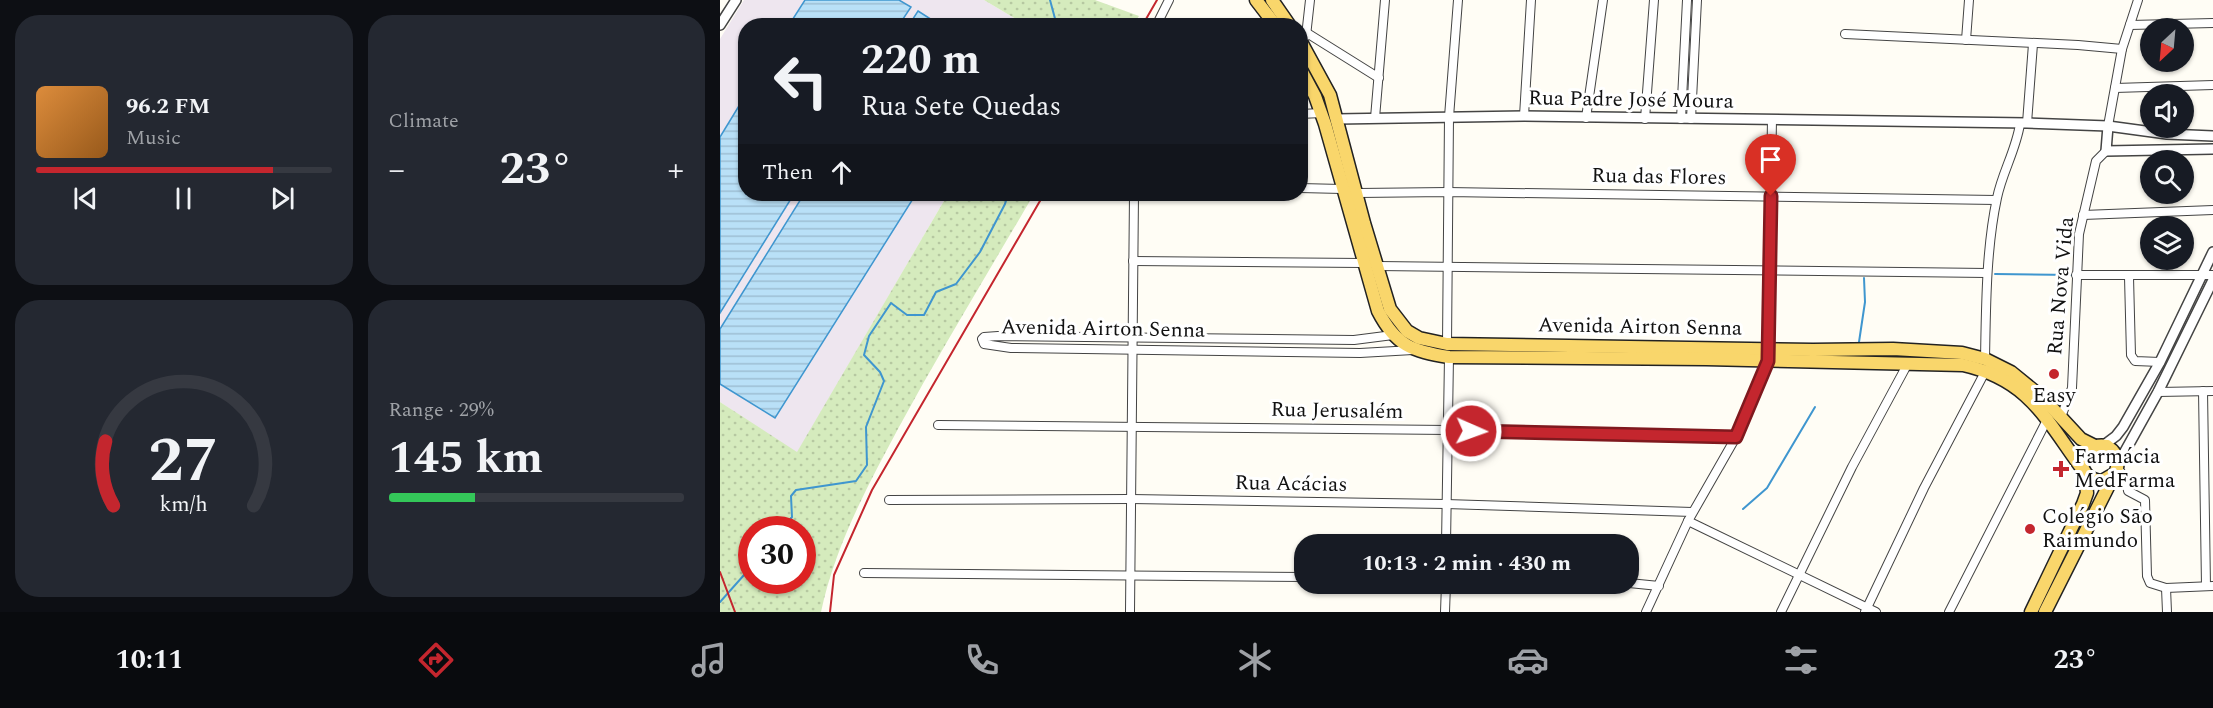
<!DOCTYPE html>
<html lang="en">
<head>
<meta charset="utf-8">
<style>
	body { margin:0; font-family:Spectral,serif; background:#242831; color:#f1f3f6; height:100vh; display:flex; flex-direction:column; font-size:22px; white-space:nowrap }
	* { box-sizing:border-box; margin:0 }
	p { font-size:20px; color:#9ea1a6 }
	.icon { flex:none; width:33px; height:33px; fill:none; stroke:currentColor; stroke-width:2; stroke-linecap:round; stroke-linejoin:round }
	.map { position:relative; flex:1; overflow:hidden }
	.side { display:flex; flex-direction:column; gap:15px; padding:15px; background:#0d0f14; width:720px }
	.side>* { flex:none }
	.guide { position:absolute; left:18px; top:18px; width:570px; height:183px; border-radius:24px; box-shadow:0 2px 4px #0004; background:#171b24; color:#f1f3f6; overflow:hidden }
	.needle { width:39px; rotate:206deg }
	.tools { position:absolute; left:1420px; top:18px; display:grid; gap:12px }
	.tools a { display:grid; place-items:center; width:54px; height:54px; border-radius:50%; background:#171b24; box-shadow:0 2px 4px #0004; font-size:30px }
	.speed { position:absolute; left:18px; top:516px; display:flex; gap:12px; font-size:30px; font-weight:700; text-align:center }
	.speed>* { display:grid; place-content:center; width:78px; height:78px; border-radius:50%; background:#171b24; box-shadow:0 2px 4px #0004; line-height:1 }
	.speed .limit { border:9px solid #d22; background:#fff; color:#111 }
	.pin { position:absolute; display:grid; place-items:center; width:51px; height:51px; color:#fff; margin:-62px -26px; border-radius:50% 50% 50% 0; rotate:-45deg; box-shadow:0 0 6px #0007 }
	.pin .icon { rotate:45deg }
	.me { position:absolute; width:66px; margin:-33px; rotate:92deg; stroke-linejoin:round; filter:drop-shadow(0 0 4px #0008) }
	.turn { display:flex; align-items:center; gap:21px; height:126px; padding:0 24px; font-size:27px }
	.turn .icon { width:78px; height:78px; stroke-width:2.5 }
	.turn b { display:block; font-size:42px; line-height:51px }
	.then { display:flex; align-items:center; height:57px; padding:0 24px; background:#0003; gap:12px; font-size:22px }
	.big { font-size:45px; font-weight:700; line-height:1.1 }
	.side .card { flex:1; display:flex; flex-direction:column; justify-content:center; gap:9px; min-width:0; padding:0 21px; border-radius:24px; background:#242831 }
	.side .dial { align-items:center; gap:0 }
	.dial svg { height:156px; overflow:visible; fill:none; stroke:#363941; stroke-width:7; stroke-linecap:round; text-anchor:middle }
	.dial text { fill:#f1f3f6; stroke:none }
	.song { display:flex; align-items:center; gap:18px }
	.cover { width:72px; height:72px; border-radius:9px; background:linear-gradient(135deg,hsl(30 70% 55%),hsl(30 70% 35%)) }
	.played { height:6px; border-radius:3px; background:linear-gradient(90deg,#c4262e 80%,#363941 80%) }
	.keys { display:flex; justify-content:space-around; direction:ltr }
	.heat { display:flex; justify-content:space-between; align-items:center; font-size:33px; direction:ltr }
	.charge { height:9px; border-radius:4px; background:linear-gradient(90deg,#34c759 29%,#363941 0) }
	.side .tiles { flex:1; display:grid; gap:15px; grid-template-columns:repeat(2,1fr) }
	.trip { position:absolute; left:574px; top:534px; width:345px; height:60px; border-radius:24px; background:#171b24; box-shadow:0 2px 4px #0004; font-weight:700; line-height:60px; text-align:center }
	.menu { display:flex; height:96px; justify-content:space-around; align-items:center; background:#090b0e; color:#9ea1a6 }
	.menu .icon { width:42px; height:42px }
	.menu .current { color:#c4262e }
	.menu b { font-size:27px; color:#f1f3f6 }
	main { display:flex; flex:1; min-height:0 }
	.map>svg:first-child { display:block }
	.industrial { fill:#eee6ef }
	.grass { fill:url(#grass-dots); fill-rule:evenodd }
	.water { fill:url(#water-rules); stroke:#3f96cf; stroke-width:1.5 }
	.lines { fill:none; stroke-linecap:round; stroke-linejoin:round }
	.stream { stroke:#3f96cf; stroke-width:2 }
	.minor-casing { stroke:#444; stroke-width:10 }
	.tertiary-casing { stroke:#444; stroke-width:12 }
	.primary-casing { stroke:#222; stroke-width:15 }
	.minor { stroke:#fff; stroke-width:8 }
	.tertiary { stroke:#fff; stroke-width:9 }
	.primary { stroke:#f9d66b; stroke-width:12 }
	.rail { stroke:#c4262e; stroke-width:2 }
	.route-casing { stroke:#7f191e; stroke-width:15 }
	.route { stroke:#c4262e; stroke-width:10 }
	.poi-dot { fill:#c4262e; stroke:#fff; stroke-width:2 }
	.labels { text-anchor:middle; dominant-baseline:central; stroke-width:6; stroke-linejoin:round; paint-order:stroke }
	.street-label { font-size:21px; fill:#111; stroke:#fff }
	.poi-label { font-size:21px; fill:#111; stroke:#fff; text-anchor:start }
</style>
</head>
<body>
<main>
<section class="side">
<div class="tiles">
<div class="card">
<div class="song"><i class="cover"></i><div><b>96.2 FM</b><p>Music</p></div></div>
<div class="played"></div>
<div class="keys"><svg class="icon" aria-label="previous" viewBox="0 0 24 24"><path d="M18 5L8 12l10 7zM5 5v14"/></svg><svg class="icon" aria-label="pause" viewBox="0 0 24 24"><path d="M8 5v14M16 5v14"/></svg><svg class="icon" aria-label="next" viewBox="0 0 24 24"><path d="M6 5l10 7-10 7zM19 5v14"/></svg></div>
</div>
<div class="card"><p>Climate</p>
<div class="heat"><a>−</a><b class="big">23°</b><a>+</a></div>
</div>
<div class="card dial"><svg viewBox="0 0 100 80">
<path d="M14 69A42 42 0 1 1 86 69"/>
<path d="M14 69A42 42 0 0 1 10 36" stroke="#c4262e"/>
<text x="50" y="56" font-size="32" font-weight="700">27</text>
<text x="50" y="72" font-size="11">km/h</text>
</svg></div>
<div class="card"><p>Range · 29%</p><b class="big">145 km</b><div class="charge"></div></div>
</div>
</section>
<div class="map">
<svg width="1493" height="612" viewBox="0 0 1493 612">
	<defs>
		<pattern id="grass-dots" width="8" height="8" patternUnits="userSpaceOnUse" patternTransform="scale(1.5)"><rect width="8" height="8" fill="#d5ebbd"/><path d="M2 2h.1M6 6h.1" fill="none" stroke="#b6c8a1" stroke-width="1.8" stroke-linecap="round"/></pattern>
		<pattern id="water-rules" width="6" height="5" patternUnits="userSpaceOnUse" patternTransform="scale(1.5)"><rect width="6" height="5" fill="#b9e0f7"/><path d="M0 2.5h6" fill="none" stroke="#9ebfd3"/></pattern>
	</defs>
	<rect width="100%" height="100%" fill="#fffdf5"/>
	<path class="industrial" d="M24,0H264L306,25L26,26V194H228L77,453L0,402V39Z"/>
	<g class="grass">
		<path d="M264,0H375L419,16L413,25H306Z"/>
		<path d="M228,194H314C269,271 222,348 179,427C147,487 115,546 101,612H0V402L77,452ZM32,530H82V580H32Z"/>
	</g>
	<g class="water">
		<path d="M85,0H179L191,7L179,25H69Z"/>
		<path d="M198,11L220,25H189Z"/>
		<path d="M25,96L26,194H74L0,313V137Z"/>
		<path d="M84,194H196L55,418L0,384V329Z"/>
	</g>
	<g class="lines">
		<g class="stream">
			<path d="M330,0L337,26"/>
			<path d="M1275,274L1353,275"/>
			<path d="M1139,342L1145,302L1144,278"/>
			<path d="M1023,509L1047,488L1095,407"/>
			<path d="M61,530L72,517L71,496L76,490L136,481L147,465L146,427L164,381L160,372L144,355L149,336L171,303L187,315H204L216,292L236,284L260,252L285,204L288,194"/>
			<path d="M0,602L32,566"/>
		</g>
		<defs>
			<g id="minor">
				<path d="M1410,25L1493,23"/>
				<path d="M436,26L449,0"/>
				<path d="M587,33L659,78"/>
				<path d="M1125,34L1358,45L1402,49"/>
				<path d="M586,36L590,0"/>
				<path d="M1246,40L1249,0"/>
				<path d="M1395,88L1493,85"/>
				<path d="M580,114L602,113"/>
				<path d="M804,116L811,0"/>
				<path d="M655,118L665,0"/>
				<path d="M866,118L883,0"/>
				<path d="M925,119L934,0"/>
				<path d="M961,119L967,0"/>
				<path d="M971,119L977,0"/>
				<path d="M1307,123L1313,44"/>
				<path d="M1388,126L1402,49L1418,0"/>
				<path d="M580,188L622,189"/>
				<path d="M638,193L728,192L1276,200"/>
				<path d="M1363,215L1493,210"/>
				<path d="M413,261L643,263"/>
				<path d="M658,266L1267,273"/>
				<path d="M1356,275H1493"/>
				<path d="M1409,277L1411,355L1415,361L1440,362"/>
				<path d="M673,335L634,340L278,336L264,337L262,339L264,344L291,348L640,353L693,350"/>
				<path d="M727,344L729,117L738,0"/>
				<path d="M1265,359C1266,307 1266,249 1277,198C1282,173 1296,150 1300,124"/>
				<path d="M1483,391L1486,586"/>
				<path d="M1438,392L1493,391"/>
				<path d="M1341,417L1352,388L1359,234L1376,161L1386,151"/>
				<path d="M218,425L729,430L1016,437"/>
				<path d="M1397,468L1406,478L1408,491L1425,500L1427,576L1430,583L1446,588L1493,586"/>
				<path d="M169,500L411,499L726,504L972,512"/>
				<path d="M968,521L1156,612"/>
				<path d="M726,544L729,357"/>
				<path d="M144,573L585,577"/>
				<path d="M909,583L939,586"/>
				<path d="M1446,588L1447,612"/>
				<path d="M410,612L414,194"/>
				<path d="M725,612L726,584"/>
				<path d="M926,612L968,521L1016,437L1048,361L1052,119"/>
				<path d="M1061,612L1132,467L1187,365"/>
				<path d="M1145,612L1204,488L1266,370"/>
				<path d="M1229,612L1328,418"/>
			</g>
			<g id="tertiary">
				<path d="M0,25L16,0"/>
				<path d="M617,119L804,116L1307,123L1388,126L1447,134L1493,136"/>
				<path d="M1388,126L1386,151L1493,149"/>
				<path d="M1384,445L1396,436L1403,427L1440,362L1493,252"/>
				<path d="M1398,464L1438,392L1493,280"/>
			</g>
			<g id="primary">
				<path d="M536,0L556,26"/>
				<path d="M552,0L570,26"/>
				<path d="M580,40L610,95L644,223L670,309L687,331L699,338L727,344L1093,350L1173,349L1242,353L1265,359L1291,372L1323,398L1361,439L1375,446"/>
				<path d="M580,68L595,96L605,124L658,311C676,346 692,351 729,357L986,359L1243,365C1310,380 1326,420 1363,470"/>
				<path d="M1311,612L1363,504L1367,493L1365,474"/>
				<path d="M1325,612L1396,471C1400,460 1396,452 1387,446C1357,441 1353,479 1382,481L1394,474"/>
			</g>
		</defs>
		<use href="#minor" class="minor-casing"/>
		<use href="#tertiary" class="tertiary-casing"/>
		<use href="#primary" class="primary-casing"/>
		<use href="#minor" class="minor"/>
		<use href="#tertiary" class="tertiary"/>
		<use href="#primary" class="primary"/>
		<g class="rail">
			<path d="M422,26L437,0"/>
			<path d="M0,572L15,612"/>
			<path d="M110,612L114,575L152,490L324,194"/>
		</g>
	</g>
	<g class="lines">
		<defs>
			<path id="route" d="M751,431L1016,437L1048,361L1051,196"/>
		</defs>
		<use href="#route" class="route-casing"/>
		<use href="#route" class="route"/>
	</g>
	<g class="poi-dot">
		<circle cx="1334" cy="374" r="6"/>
		<path d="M1338 460h6v6h6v6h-6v6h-6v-6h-6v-6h6z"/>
		<circle cx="1310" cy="529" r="6"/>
	</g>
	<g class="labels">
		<g class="street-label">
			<text transform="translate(911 100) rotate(1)">Rua Padre José Moura</text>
			<text transform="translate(939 177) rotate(1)">Rua das Flores</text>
			<text transform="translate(1341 286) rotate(-85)">Rua Nova Vida</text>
			<text transform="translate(920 327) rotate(1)">Avenida Airton Senna</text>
			<text transform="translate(383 329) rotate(1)">Avenida Airton Senna</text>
			<text transform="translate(617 411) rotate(1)">Rua Jerusalém</text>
			<text transform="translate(571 484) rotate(1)">Rua Acácias</text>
		</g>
		<g class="poi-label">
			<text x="1334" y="396" text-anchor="middle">Easy</text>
			<text x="1354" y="457">Farmácia<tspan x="1354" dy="24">MedFarma</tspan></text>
			<text x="1322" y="517">Colégio São<tspan x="1322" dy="24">Raimundo</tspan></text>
		</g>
	</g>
</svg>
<div class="tools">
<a><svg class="needle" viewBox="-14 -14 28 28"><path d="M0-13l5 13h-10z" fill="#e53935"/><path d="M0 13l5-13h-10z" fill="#9ea1a6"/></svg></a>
<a><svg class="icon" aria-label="sound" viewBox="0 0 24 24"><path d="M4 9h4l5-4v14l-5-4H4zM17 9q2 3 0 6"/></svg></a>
<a><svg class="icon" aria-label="search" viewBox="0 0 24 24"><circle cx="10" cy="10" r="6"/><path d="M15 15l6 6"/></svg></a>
<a><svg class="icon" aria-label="layers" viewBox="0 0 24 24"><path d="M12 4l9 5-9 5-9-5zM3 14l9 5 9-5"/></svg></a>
</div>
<div class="speed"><div class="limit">30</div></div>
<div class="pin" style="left:1051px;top:196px;background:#d93025"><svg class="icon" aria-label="arrive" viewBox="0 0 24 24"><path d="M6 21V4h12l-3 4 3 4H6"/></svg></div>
<svg class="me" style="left:751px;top:431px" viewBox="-20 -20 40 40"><circle r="17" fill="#c4262e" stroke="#fff" stroke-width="3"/><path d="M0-11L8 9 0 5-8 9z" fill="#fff"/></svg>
<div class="trip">10:13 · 2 min · 430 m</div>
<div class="guide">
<div class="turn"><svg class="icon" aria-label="left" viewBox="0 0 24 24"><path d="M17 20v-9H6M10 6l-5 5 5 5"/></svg><div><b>220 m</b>Rua Sete Quedas</div></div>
<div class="then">Then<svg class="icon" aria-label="ahead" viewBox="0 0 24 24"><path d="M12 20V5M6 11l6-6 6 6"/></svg></div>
</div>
</div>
</main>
<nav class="menu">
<b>10:11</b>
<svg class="icon current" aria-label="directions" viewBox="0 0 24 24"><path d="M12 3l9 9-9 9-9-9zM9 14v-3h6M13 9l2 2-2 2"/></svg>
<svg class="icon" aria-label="music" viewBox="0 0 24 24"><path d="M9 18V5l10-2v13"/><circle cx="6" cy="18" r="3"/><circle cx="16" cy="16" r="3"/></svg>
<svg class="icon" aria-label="phone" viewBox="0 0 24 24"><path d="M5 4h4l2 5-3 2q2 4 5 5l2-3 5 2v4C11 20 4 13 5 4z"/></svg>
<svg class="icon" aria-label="climate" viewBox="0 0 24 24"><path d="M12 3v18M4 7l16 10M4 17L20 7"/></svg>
<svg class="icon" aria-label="car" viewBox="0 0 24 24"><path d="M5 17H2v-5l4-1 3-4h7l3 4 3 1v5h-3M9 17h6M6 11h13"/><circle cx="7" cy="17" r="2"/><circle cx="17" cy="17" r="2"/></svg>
<svg class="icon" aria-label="filters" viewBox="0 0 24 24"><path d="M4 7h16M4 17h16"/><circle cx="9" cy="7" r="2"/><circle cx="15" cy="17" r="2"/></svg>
<b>23°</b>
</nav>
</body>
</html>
